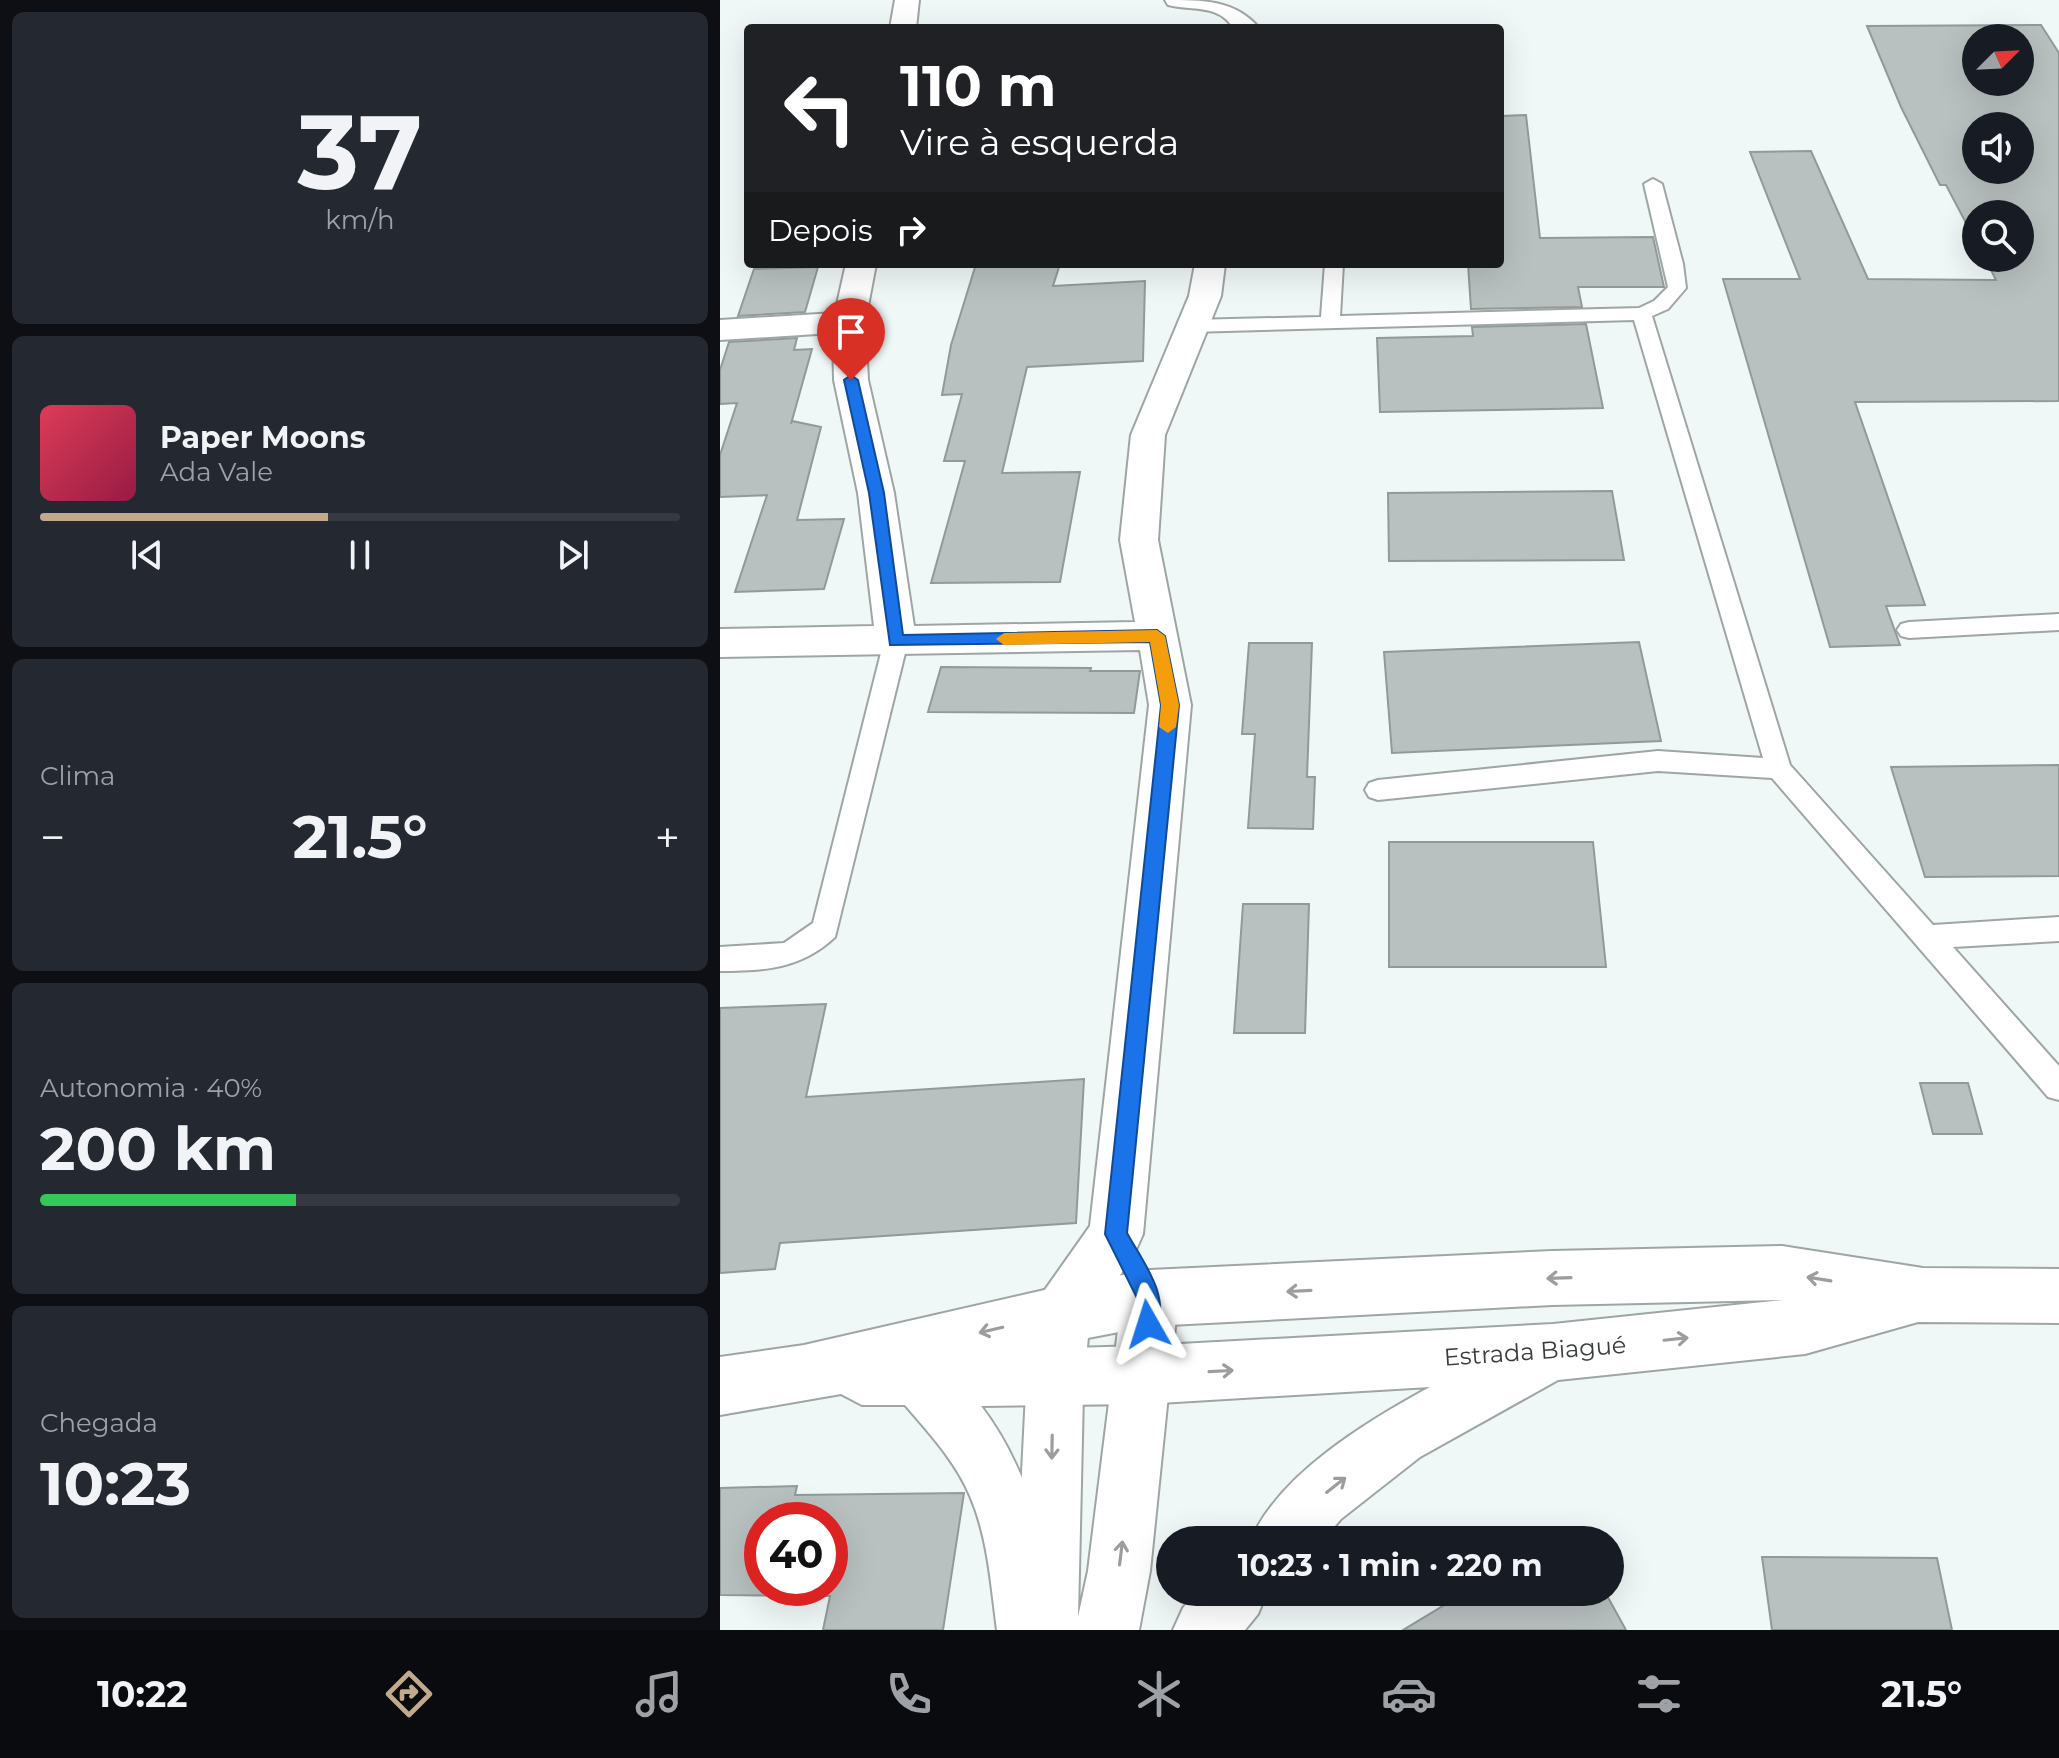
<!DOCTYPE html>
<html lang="pt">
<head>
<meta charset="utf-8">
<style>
	body { margin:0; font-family:Montserrat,sans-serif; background:#242831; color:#f1f3f6; height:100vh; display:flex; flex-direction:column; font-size:30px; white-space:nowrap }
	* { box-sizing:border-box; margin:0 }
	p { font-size:26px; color:#9ea1a6 }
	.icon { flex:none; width:44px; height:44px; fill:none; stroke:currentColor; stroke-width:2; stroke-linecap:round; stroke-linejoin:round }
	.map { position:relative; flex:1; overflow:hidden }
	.sheet { display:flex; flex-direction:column; gap:12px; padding:12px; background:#0d0f14; width:720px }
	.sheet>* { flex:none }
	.hud { position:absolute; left:24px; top:24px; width:760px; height:244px; border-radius:8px; box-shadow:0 8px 32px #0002; background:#202124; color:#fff; overflow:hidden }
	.needle { width:52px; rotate:66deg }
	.fabs { position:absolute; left:1242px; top:24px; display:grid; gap:16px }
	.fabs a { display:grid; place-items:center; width:72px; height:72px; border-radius:50%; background:#171b24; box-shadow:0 8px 32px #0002; font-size:40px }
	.speed { position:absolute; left:24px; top:1502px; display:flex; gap:16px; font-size:40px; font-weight:700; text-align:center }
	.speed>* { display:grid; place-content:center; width:104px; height:104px; border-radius:50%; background:#171b24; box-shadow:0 8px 32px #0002; line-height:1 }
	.speed .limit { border:12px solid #d22; background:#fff; color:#111 }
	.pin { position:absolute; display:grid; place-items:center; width:68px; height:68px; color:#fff; margin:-82px -34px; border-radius:50% 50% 50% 0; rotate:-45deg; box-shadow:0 0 8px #0007 }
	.pin .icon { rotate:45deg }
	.me { position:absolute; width:88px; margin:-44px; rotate:354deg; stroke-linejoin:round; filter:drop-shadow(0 0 6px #0008) }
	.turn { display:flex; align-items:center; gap:28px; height:168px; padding:0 24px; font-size:36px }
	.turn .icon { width:104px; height:104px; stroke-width:2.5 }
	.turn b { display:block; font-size:56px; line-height:68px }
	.then { display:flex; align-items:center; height:76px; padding:0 24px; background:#0003; gap:16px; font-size:30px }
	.big { font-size:60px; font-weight:700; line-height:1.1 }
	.sheet .tile { flex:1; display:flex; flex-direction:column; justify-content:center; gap:12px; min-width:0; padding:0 28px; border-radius:12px; background:#242831 }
	.sheet .dial { align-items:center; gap:0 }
	.dial b { font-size:104px; line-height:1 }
	.song { display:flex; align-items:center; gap:24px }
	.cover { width:96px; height:96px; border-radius:12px; background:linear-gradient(135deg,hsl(350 70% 55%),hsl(340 70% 35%)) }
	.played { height:8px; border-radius:4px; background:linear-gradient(90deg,#c2a88d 45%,#363941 45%) }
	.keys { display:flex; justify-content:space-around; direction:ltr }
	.heat { display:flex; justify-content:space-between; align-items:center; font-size:44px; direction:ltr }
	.charge { height:12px; border-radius:6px; background:linear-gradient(90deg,#34c759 40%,#363941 0) }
	.trip { position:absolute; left:436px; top:1526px; width:468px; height:80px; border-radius:40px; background:#171b24; box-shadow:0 8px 32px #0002; font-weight:700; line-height:80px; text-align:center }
	.tabs { display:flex; height:128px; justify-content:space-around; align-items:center; background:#090b0e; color:#9ea1a6 }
	.tabs .icon { width:56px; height:56px }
	.tabs .selected { color:#c2a88d }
	.tabs b { font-size:36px; color:#f1f3f6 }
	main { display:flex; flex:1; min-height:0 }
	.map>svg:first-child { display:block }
	.building { fill:#b9c0c0; stroke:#929999; stroke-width:2; fill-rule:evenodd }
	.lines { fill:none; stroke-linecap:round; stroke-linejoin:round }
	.service-casing { stroke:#9ea5a4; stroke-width:4 }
	.minor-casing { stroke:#9ea5a4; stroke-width:4 }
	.tertiary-casing { stroke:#9ea5a4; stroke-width:4 }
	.secondary-casing { stroke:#9ea5a4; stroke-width:4 }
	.service { fill:#fff; fill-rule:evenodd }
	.minor { fill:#fff; fill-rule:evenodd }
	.tertiary { fill:#fff; fill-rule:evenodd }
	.secondary { fill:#fff; fill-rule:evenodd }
	.oneway { stroke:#9c9e9e }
	.route { fill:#1a73e8; stroke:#114b97; stroke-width:2 }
	.slow { fill:#f59e0b }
	.labels { text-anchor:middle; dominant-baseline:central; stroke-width:6; stroke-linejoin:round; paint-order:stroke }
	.near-street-label { font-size:24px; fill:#3a3d3d; stroke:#fff }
</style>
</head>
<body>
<main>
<section class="sheet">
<div class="tile dial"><b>37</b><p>km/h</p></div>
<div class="tile">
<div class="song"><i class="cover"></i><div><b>Paper Moons</b><p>Ada Vale</p></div></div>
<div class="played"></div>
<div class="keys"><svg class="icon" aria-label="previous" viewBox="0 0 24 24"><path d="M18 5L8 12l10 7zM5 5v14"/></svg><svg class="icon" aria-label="pause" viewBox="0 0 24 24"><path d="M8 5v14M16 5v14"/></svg><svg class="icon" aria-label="next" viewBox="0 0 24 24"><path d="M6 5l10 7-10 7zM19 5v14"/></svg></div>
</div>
<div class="tile"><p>Clima</p>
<div class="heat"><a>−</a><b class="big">21.5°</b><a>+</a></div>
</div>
<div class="tile"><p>Autonomia · 40%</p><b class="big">200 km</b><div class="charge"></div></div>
<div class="tile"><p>Chegada</p><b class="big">10:23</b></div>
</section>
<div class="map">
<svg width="1339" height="1630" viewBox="0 0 1339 1630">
	<rect width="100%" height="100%" fill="#f0f8f7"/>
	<g class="building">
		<path d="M1321,25L1339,53V401L1135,402L1205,605L1166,606L1180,645L1110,647L1003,279H1080L1030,152L1091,151L1148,279L1276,280L1265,258H1300V214H1256V242L1226,185H1220L1181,107L1147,26ZM1256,38H1300V82H1256ZM1256,126H1300V170H1256Z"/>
		<path d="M806,115L820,238L933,237L944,287H858L862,307L751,309L748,264H780V116Z"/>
		<path d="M256,264H340L333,286L425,281L423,361L307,367L282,473L360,472L340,582L211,583L245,461H224L242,394L222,395L231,345Z"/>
		<path d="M98,267L85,312L18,316L34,269Z"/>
		<path d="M866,324L883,408L660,412L657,338L753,336L752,327Z"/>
		<path d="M77,338L74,350L92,349L71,424L72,421L101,427L77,520L124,519L104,589L15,592L47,495L0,497V455L17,403L0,404V370L9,342Z"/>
		<path d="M892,491L904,560L669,561L668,493Z"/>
		<path d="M919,642L941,741L672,753L664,652Z"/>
		<path d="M529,643H592L587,777H595L593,829L528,828L535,734H522Z"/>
		<path d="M221,667L371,668L370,671H420L414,713L208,712Z"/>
		<path d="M1339,765V876L1205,877L1171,767Z"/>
		<path d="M669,842H873L886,967H669Z"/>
		<path d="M523,904H589L585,1033H514Z"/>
		<path d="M106,1004L86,1097L364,1079L356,1223L60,1243L55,1269L0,1273V1008Z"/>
		<path d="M1200,1083H1248L1262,1134H1213Z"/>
		<path d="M77,1486L75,1495L244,1493L223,1630H103L110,1596L0,1595V1488ZM42,1520H110V1588H42Z"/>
		<path d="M1042,1557L1217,1558L1232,1630H1052Z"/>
		<path d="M746,1592H885L906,1630H683Z"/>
	</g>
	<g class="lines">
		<defs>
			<g id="service">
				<path d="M933,179L942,184L963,264L966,288L948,309L932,316L1070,765L1213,925L1339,917V941L1233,947L1339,1066V1100L1328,1097L1052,778L938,771L658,800L649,797L645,790L649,783L658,780L938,751L1043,758L914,320L470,332L460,326L470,320L601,317L605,264H623L620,316L919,308L934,301L948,287L924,184Z"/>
				<path d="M1339,614V630L1189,638L1181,636L1177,630L1181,624L1189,622Z"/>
				<path d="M176,633L184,635L188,641L115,937C81,969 44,971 0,971V947L64,943L93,923L164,641L168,635Z"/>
			</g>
			<g id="minor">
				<path d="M175,0H199L196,28H170Z"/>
				<path d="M445,0C484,0 515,0 539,28H513C499,4 472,11 448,5Z"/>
				<path d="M126,264H156L145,322L148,380L174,493L194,626L415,622L400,540L411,435L469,296L475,264H505L501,296L445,435L438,540L471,705L423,1234L415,1252L362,1334L342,1342L322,1334L314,1314L322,1294L370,1226L429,705L420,650L0,657V629L154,626L138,493L114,380L113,333L0,340V320L115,313Z"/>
			</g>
			<path id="tertiary" d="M430,1270L450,1279L458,1298L430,1571L419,1630H294L306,1393L314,1314L322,1294L342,1286L362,1294L370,1314L363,1393L358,1617L368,1571L402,1298L410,1279Z"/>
			<g id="secondary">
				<path d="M1062,1246L1203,1268L1339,1269V1323L1198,1322L1085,1354L838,1380L700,1457L621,1519L603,1540H531C559,1474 649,1420 710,1387L423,1404L261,1406C312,1473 326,1549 341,1630H277C271,1586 268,1537 250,1496C236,1462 209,1433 185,1405H142L121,1394L0,1415V1357L84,1345L342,1286L430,1270L832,1251ZM1063,1300L833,1324L423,1346L311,1349L430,1326L832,1305Z"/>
				<path d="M476,1592H547L538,1614L525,1630H453L463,1608Z"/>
			</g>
		</defs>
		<use href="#service" class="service-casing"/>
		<use href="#minor" class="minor-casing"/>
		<use href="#tertiary" class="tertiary-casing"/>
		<use href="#secondary" class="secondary-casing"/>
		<use href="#service" class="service"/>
		<use href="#minor" class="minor"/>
		<use href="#tertiary" class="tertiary"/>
		<use href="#secondary" class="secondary"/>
	</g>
	<defs><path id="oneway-shaft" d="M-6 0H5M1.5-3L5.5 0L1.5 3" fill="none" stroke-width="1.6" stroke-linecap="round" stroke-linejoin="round" transform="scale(2)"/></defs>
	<g class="oneway">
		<use href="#oneway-shaft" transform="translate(839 1278) rotate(178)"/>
		<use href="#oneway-shaft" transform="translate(1099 1279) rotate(-171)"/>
		<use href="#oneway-shaft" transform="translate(579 1291) rotate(177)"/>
		<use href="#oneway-shaft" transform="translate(271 1330) rotate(167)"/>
		<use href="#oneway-shaft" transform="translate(956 1339) rotate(-6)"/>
		<use href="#oneway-shaft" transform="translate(501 1371) rotate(-3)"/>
		<use href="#oneway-shaft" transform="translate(332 1447) rotate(91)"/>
		<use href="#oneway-shaft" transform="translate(616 1485) rotate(-38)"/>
		<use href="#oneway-shaft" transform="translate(401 1553) rotate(-83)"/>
	</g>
	<path class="route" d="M131,375L138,380L164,493L183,635L437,630L445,636L459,705L407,1233C424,1264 451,1296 436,1332L428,1336L419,1332L416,1324L418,1300L385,1234L441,705L430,642L170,645L149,493L124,380Z"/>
	<path class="slow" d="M437,630L445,636L459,705L456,727L448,733L439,727L441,705L430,642L284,645L276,639L284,633Z"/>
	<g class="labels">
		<g class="near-street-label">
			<text transform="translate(815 1351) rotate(-4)">Estrada Biagué</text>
		</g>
	</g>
</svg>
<div class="fabs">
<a><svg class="needle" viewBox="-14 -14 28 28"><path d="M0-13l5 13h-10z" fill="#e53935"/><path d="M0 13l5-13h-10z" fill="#9ea1a6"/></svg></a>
<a><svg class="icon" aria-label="sound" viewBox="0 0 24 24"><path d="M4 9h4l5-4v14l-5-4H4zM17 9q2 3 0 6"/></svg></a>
<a><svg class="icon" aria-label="search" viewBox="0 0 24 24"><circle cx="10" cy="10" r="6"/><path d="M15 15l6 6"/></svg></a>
</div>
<div class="speed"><div class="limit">40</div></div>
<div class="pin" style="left:131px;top:380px;background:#d93025"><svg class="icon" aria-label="arrive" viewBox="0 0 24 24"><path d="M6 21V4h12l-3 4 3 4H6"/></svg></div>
<svg class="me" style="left:428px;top:1324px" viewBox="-20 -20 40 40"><path d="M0-17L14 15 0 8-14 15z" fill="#1a73e8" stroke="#fff" stroke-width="4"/></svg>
<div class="trip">10:23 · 1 min · 220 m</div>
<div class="hud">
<div class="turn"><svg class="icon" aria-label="left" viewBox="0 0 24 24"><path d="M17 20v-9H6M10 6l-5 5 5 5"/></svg><div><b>110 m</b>Vire à esquerda</div></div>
<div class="then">Depois<svg class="icon" aria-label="right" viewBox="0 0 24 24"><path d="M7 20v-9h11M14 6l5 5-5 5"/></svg></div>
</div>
</div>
</main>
<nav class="tabs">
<b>10:22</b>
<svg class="icon selected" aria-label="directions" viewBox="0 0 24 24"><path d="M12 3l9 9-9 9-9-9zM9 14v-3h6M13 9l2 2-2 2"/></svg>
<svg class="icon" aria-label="music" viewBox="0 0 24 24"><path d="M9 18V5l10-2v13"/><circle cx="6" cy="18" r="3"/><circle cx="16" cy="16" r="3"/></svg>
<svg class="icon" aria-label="phone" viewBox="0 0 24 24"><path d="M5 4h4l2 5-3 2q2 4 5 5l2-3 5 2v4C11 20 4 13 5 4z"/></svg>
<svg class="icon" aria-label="climate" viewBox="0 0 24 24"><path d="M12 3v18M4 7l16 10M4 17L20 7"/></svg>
<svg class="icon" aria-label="car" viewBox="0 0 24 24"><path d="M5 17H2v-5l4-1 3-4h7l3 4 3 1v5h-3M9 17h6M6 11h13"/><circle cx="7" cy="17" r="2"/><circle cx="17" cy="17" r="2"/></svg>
<svg class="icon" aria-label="filters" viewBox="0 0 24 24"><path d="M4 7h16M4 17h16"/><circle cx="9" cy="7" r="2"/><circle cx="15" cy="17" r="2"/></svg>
<b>21.5°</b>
</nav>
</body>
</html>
